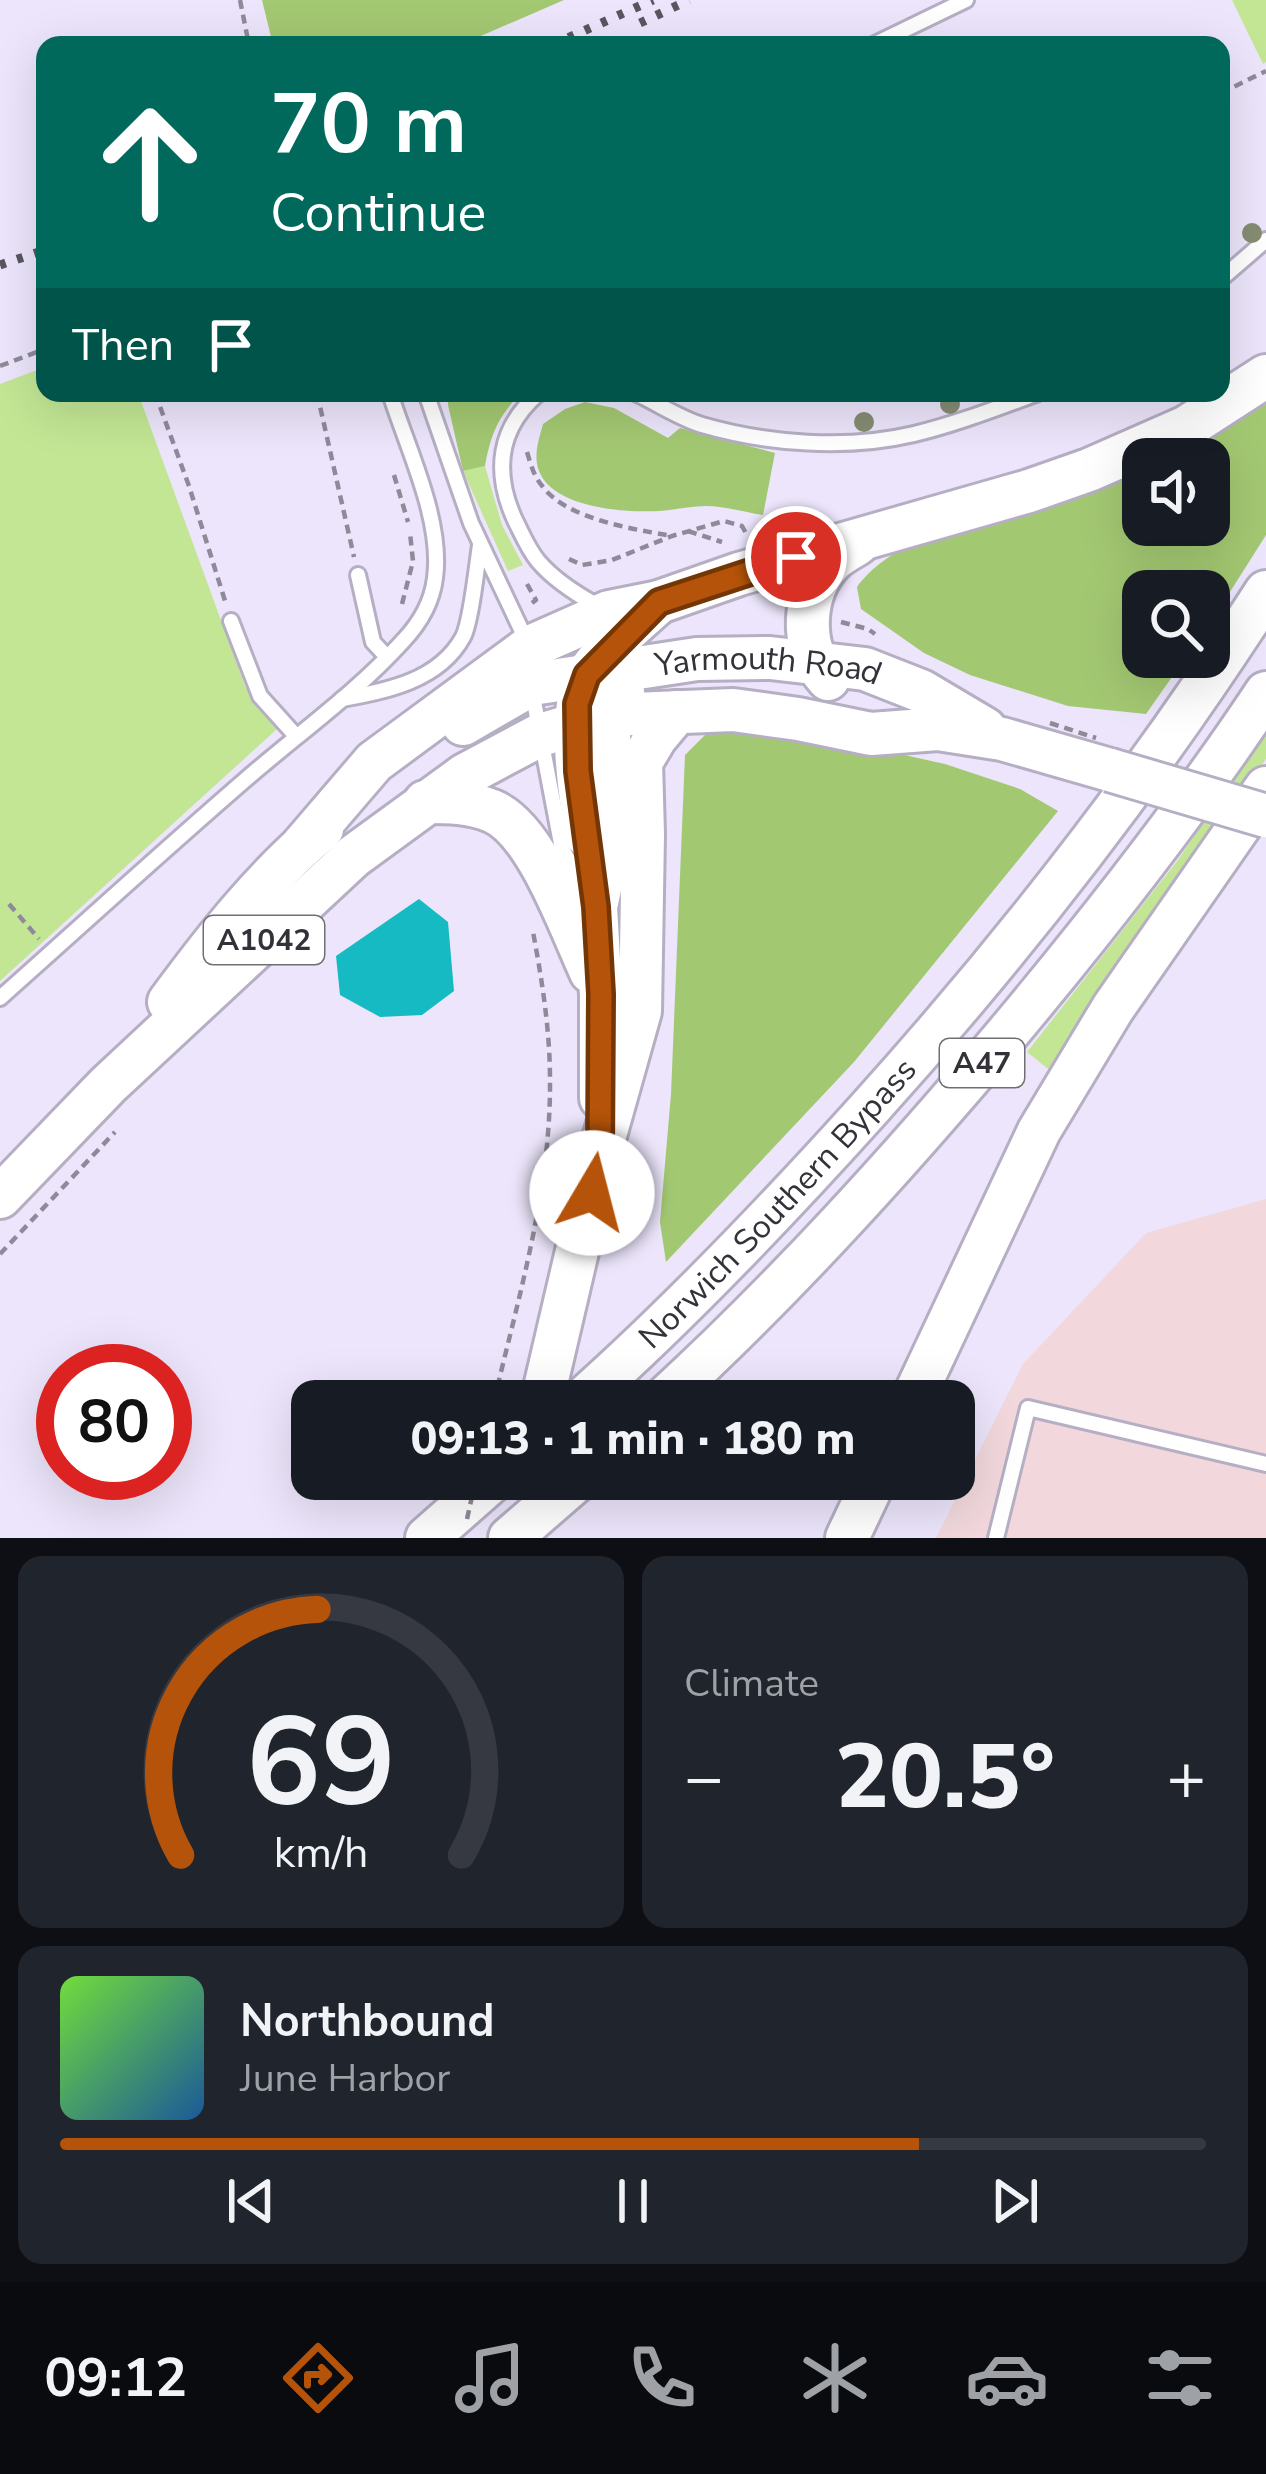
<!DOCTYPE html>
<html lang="en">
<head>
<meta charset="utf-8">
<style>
	body { margin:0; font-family:"Nunito Sans",sans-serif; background:#20242c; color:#f1f3f6; height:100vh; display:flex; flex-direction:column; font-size:45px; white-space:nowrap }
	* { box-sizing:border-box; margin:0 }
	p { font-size:39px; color:#9ea1a6 }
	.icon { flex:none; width:66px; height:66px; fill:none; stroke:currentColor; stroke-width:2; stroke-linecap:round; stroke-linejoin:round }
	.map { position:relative; height:1538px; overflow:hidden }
	.drawer { display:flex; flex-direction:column; gap:18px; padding:18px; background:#0d0f14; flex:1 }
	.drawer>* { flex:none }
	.banner { position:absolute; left:36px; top:36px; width:1194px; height:366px; border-radius:24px; box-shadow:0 12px 48px #0002; background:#00695c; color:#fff; overflow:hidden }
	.buttons { position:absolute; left:1122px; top:438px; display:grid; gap:24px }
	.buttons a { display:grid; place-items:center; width:108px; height:108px; border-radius:24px; background:#171b24; box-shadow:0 12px 48px #0002; font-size:60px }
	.speed { position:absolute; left:36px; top:1344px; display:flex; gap:24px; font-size:60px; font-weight:700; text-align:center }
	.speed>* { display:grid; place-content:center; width:156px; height:156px; border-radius:50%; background:#171b24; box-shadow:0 12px 48px #0002; line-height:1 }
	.speed .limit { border:18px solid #d22; background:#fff; color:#111 }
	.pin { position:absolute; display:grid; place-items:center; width:102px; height:102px; color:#fff; margin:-51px; border:6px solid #fff; border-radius:50%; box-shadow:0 3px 12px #0007 }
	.me { position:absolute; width:132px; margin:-66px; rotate:8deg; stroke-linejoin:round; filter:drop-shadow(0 0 9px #0008) }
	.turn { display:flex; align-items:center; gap:42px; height:252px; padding:0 36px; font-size:54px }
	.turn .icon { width:156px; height:156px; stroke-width:2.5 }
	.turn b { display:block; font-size:84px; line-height:102px }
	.then { display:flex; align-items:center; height:114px; padding:0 36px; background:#0003; gap:24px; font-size:45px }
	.big { font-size:90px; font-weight:800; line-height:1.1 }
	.drawer .tile { flex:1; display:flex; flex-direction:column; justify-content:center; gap:18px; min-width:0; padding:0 42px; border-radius:24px; background:#20242c }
	.drawer .dial { align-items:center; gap:0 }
	.dial svg { height:312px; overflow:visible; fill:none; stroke:#363941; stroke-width:7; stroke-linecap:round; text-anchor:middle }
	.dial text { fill:#f1f3f6; stroke:none }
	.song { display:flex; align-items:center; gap:36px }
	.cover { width:144px; height:144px; border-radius:18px; background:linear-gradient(135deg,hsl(100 70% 55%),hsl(210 70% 35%)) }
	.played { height:12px; border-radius:6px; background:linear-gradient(90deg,#b45309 75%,#363941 75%) }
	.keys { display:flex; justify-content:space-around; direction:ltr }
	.heat { display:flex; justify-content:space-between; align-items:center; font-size:66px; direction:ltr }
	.drawer .tiles { flex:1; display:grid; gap:18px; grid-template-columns:1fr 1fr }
	.tile:last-child { grid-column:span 2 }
	.trip { position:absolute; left:291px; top:1380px; width:684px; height:120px; border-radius:24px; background:#171b24; box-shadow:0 12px 48px #0002; font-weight:800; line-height:120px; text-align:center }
	.tab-bar { display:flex; height:192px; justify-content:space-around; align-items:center; background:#090b0e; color:#9ea1a6 }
	.tab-bar .icon { width:84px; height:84px }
	.tab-bar .active { color:#b45309 }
	.tab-bar b { font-size:54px; color:#f1f3f6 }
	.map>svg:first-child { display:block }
	.industrial { fill:#f2d8dc }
	.green { fill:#c2e694 }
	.forest { fill:#a3c872 }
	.water { fill:#15bac2 }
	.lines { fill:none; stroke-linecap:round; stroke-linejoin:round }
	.service-casing { stroke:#b6afc4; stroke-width:20 }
	.trunk-casing { stroke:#b6afc4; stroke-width:48 }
	.path { stroke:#8f8a99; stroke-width:4.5; stroke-dasharray:9 6; stroke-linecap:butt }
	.service { stroke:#fff; stroke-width:14 }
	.trunk { stroke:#fff; stroke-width:42 }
	.rail { stroke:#5a5661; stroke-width:9; stroke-dasharray:6 12; stroke-linecap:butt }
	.trunk-bridge-casing { stroke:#b6afc4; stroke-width:48; stroke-linecap:butt }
	.path-bridge { stroke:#8f8a99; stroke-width:4.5; stroke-dasharray:9 6; stroke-linecap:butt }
	.trunk-bridge { stroke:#fff; stroke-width:42 }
	.tree { fill:#848c73 }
	.route-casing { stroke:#753606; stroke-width:30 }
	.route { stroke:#b45309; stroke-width:21 }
	.labels { text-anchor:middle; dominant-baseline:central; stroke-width:12; stroke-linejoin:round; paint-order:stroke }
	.shield { fill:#fff; stroke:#716f74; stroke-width:3 }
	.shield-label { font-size:30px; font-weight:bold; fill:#343139 }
	.street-label { font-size:33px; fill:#343139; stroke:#fff }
</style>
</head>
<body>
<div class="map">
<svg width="1266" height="1538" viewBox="0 0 1266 1538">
	<rect width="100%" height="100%" fill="#ece5fb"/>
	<path class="industrial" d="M1266,1199V1538H936L1023,1364L1146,1233Z"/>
	<g class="green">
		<path d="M1232,0H1266V62L1263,64Z"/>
		<path d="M45,367V393H138L245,686L277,729L0,981V384Z"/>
		<path d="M485,466L502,525L523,565L508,571L463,471Z"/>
		<path d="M1266,730V759L1183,875L1052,1072L1027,1052L1178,860Z"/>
	</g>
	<g class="forest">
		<path d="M262,0H564L460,45H273Z"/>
		<path d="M1266,392V535L1209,625V591H1143V657H1186L1146,714L1068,706L970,675L924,653L861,609L857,587C905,523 992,531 1060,504C1075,498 1087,488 1101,480C1114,473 1129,467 1143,461V525H1209V459H1146Z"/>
		<path d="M448,393H521C498,417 491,433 485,466L463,471L448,405Z"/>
		<path d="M585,402L614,408L668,438L680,428L775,453L763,515C744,512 724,506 706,506C690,506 674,510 659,511C625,513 553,508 539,471C533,455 539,439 543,424L565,409Z"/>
		<path d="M773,726L945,764L1020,789L1058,811L854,1062L666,1262L660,1222L671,1094L685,755L713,727Z"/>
	</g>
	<path class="water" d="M419,899L448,922L454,991L422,1015L380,1017L340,995L336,956Z"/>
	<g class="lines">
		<defs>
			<g id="service">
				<path d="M873,45L966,0"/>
				<path d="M1221,279L1266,240"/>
				<path d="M426,393L471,523L527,642"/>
				<path d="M539,393C498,428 493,472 515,520C522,534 528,549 538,561C554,580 576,594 598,606"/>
				<path d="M635,393C657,403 679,418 702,425C768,444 847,450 914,434C956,424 997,408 1038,393"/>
				<path d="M358,575L373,642L387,657"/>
				<path d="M231,621L260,696L296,736"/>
				<path d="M532,691L562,849L587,893"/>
				<path d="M342,699C386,691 439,681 463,637C471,622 477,565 480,545"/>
				<path d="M0,998C82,925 163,851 245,780C298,734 356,693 403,641C420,623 432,603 435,578C443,520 407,448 390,393"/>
				<path d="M996,1538L1028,1408L1266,1464"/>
			</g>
			<g id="trunk">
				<path d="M828,679C799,647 802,592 832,561C839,554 849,549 857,544"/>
				<path id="s1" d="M463,724L532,684L697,659L770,658L865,669L921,691L985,729"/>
				<path d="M425,802C448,802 470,802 492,811C537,830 570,927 591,972"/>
				<path d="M586,835C580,793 566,714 587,676C599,653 638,621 659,602"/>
				<path d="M302,846L374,762L530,647L609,612L659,602L739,574L1029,491L1089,470L1187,427L1266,376"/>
				<path d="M169,1002C214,941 263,878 322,829"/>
				<path d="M601,1098V995L596,907L609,847V715L617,697L623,692"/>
				<path d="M0,1197L108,1085L354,856L465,775L540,735L609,715L733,710L798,719L871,734L938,729L1002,739L1110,770"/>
				<path d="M542,1401L600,1153L640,1011L643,834L641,762L656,737L677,712"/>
				<path id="s2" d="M581,1401C683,1310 777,1211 868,1110C1014,948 1148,776 1266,592"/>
				<path d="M662,1401C786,1287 898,1163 1006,1035C1098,925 1187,812 1266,693"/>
				<path d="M912,1401L1039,1131L1113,1008L1266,788"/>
				<path d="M427,1538L494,1479"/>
				<path d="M510,1538L578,1479"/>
				<path d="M847,1538L875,1479"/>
			</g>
		</defs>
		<use href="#service" class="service-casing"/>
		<use href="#trunk" class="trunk-casing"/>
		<g class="path">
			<path d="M240,0L249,45"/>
			<path d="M1221,93L1266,71"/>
			<path d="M0,366L45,349"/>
			<path d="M155,393L189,486L226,604"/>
			<path d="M317,393L354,557"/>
			<path d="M527,452C531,465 534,477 543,487C566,518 631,529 667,535"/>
			<path d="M394,475L408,522"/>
			<path d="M688,531L722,542"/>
			<path d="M569,559L582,565L612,560L672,536L724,521L742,526L747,535"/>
			<path d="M527,584L536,600L532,603"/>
			<path d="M402,604L413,561L410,533"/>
			<path d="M841,622L868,629L875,634"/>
			<path d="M9,904L39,939"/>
			<path d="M0,1254L115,1132"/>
			<path d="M494,1401C519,1295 551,1189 550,1080C550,1030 542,980 533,932"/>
		</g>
		<use href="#service" class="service"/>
		<use href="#trunk" class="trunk"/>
		<g class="rail">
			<path d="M640,23L689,0"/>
			<path d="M552,45L653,0"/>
			<path d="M0,265L45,250"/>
		</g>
		<defs>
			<path id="trunk-bridge" d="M1110,770L1266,816"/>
		</defs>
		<use href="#trunk-bridge" class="trunk-bridge-casing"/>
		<g class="path-bridge">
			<path d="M1050,723L1096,738"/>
			<path d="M467,1519L476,1479"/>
		</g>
		<use href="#trunk-bridge" class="trunk-bridge"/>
	</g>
	<g class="tree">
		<circle cx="1252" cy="233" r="10"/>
		<circle cx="950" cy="404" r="10"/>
		<circle cx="864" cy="422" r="10"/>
	</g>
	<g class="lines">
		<defs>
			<path id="route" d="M592,1193L600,1153L601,994L596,907L578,771L577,704L587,675L659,602L796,557"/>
		</defs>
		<use href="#route" class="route-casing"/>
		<use href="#route" class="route"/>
	</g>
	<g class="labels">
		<g class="shield">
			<rect x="204" y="916" width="120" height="48" rx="9"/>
			<rect x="940" y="1039" width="84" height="48" rx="9"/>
		</g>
		<g class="shield-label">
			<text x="264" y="940">A1042</text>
			<text x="982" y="1063">A47</text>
		</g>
		<g class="street-label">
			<text stroke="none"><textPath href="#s1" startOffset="318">Yarmouth Road</textPath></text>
			<text stroke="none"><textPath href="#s2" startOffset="279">Norwich Southern Bypass</textPath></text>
		</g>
	</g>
</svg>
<div class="buttons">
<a><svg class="icon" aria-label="sound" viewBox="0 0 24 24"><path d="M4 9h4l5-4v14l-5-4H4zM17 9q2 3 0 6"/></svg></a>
<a><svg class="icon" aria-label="search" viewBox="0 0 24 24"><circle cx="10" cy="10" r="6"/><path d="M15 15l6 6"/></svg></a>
</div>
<div class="speed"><div class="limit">80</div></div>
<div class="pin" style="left:796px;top:557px;background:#d93025"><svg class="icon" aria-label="arrive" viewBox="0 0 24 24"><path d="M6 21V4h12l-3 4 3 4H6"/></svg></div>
<svg class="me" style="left:592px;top:1193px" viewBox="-20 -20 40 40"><circle r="19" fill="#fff"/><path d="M0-13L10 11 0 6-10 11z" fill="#b45309"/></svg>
<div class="trip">09:13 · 1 min · 180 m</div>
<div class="banner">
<div class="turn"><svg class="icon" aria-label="ahead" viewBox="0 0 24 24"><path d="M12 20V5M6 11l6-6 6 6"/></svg><div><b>70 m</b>Continue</div></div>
<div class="then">Then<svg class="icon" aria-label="arrive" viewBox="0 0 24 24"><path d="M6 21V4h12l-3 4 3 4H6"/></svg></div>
</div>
</div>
<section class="drawer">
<div class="tiles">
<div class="tile dial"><svg viewBox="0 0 100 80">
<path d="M14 69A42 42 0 1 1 86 69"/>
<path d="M14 69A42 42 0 0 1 49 6" stroke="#b45309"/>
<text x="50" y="56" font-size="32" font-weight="700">69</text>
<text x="50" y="72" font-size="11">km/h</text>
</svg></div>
<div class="tile"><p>Climate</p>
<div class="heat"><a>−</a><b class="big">20.5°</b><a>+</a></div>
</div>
<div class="tile">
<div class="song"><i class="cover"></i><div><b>Northbound</b><p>June Harbor</p></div></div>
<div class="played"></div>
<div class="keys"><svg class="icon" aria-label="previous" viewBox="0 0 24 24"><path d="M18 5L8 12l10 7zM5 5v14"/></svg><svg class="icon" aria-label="pause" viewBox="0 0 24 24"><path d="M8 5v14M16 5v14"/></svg><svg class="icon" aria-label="next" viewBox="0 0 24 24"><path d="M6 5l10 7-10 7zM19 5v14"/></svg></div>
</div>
</div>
</section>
<nav class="tab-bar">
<b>09:12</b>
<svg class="icon active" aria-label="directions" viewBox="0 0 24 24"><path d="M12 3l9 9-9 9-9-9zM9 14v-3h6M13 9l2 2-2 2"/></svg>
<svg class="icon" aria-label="music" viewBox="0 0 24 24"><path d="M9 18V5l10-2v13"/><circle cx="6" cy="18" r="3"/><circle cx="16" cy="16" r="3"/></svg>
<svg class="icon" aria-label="phone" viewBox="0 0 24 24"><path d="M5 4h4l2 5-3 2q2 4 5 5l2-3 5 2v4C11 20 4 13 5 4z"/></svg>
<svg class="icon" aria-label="climate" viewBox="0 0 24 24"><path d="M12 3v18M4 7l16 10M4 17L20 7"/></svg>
<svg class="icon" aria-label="car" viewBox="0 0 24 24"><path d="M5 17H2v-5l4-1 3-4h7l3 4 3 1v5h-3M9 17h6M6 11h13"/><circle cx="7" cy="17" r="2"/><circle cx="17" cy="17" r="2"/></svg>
<svg class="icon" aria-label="filters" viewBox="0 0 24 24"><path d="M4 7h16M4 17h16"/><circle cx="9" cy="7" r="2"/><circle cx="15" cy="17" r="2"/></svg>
</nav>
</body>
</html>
